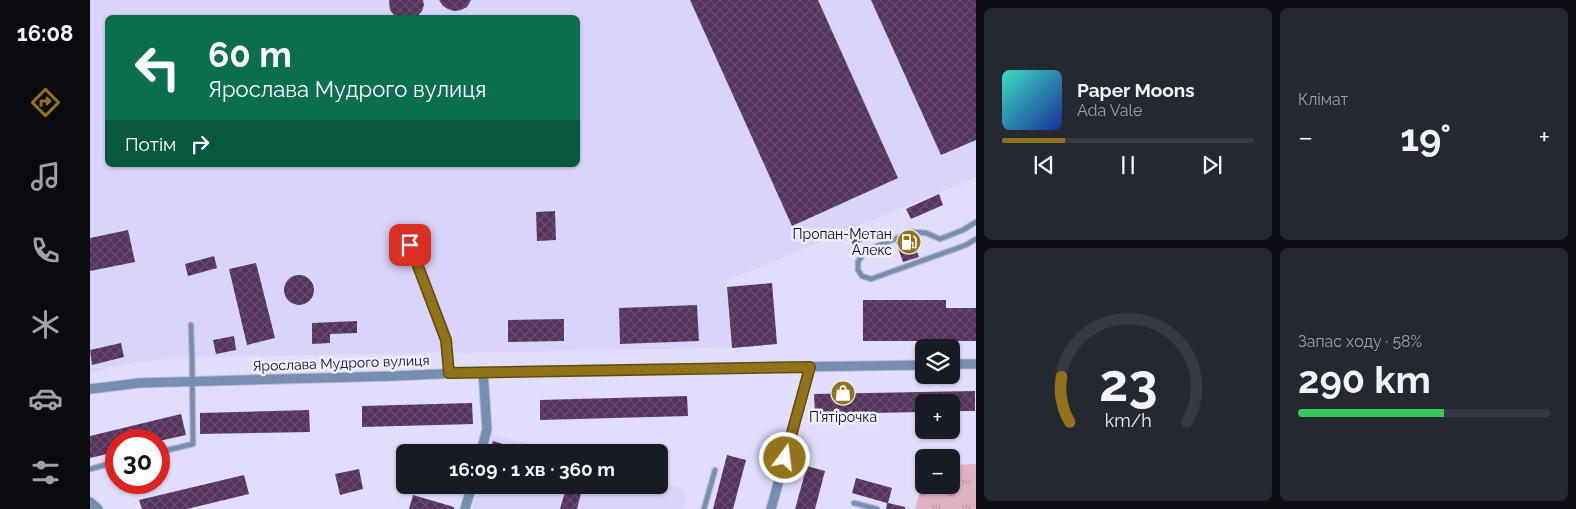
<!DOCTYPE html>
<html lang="uk">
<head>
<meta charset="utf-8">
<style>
	body { margin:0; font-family:Raleway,sans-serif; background:#242831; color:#f1f3f6; height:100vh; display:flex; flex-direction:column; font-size:19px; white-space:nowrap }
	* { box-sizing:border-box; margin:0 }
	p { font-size:16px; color:#9ea1a6 }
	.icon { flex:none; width:28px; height:28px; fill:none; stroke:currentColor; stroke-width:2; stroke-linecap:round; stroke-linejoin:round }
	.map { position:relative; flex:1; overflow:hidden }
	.side { display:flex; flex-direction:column; gap:8px; padding:8px; background:#0d0f14; width:600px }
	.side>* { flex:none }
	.banner { position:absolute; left:15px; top:15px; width:475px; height:152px; border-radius:8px; box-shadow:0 1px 4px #0004; background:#0b6e4f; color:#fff; overflow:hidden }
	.tools { position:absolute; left:825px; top:339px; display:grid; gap:10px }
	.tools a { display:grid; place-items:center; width:45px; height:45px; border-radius:8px; background:#171b24; box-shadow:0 1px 4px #0004; font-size:25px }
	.speed { position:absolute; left:15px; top:429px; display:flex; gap:10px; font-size:25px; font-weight:700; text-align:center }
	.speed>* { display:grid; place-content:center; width:65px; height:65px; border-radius:50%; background:#171b24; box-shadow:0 1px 4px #0004; line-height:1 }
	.speed .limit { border:8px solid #d22; background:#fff; color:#111 }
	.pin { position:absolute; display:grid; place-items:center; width:42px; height:42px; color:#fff; margin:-21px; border-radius:10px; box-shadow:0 2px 8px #0006 }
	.me { position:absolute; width:55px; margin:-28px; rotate:15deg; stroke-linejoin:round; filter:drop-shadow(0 0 4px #0008) }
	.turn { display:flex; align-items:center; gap:18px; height:105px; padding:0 20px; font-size:22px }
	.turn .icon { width:65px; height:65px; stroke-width:2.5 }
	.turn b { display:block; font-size:35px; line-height:42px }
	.then { display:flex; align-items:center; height:48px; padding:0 20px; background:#0003; gap:10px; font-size:19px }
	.big { font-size:38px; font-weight:700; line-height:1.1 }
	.side .card { flex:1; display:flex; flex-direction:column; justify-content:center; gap:8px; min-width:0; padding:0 18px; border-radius:8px; background:#242831 }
	.side .dial { align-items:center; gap:0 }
	.dial svg { height:130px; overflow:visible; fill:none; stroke:#363941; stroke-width:7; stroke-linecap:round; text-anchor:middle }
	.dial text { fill:#f1f3f6; stroke:none }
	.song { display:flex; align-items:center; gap:15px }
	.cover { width:60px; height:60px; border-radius:8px; background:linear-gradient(135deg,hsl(170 70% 55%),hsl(230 70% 35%)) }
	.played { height:5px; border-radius:2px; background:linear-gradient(90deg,#92731a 25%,#363941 25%) }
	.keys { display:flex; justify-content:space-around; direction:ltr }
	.heat { display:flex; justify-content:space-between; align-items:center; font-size:28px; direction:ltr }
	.charge { height:8px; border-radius:4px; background:linear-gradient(90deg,#34c759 58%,#363941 0) }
	.side .tiles { flex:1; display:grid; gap:8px; grid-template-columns:repeat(2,1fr) }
	.trip { position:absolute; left:306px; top:444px; width:272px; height:50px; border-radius:8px; background:#171b24; box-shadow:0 1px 4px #0004; font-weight:700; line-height:50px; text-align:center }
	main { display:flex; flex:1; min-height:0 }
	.dock { display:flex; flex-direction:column; width:90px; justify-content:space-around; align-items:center; background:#090b0e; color:#9ea1a6 }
	.dock .icon { width:35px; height:35px }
	.dock .current { color:#92731a }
	.dock b { font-size:22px; color:#f1f3f6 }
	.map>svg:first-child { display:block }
	.built { fill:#d9d5fa; fill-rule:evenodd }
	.grass { fill:url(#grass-tufts) }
	.building { fill:url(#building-cross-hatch) }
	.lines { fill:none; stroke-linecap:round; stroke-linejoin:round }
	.lane-casing { stroke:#bbb9d2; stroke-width:7 }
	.street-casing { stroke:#bbb9d2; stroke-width:11 }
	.lane { stroke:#758eb2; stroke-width:4.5 }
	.street { stroke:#758eb2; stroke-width:9 }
	.route-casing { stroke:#5f4b11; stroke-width:12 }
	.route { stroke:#92731a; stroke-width:9 }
	.labels { text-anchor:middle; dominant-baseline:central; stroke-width:5; stroke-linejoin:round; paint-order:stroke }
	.poi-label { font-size:14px; fill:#100f18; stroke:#eeedfe; text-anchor:end }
	.street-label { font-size:14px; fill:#100f18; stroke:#eeedfe }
</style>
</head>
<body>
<main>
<nav class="dock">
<b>16:08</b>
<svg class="icon current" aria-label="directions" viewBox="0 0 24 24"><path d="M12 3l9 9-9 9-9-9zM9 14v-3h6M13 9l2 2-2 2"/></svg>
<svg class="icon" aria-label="music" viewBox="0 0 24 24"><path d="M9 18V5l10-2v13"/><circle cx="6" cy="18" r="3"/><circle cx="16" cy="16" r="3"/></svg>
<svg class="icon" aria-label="phone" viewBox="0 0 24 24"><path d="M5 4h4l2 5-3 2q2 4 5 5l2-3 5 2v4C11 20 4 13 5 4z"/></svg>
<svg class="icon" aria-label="climate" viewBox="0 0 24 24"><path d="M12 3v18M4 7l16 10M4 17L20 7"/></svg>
<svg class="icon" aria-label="car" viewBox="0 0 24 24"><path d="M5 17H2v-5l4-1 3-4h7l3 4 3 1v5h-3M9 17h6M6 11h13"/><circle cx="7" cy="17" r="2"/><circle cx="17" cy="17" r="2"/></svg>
<svg class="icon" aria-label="filters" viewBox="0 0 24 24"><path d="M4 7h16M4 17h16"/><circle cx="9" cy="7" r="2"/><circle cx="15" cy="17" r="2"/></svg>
</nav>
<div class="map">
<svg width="886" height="509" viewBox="0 0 886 509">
	<defs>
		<pattern id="grass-tufts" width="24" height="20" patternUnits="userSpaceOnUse" patternTransform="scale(1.25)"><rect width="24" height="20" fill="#dfb1c3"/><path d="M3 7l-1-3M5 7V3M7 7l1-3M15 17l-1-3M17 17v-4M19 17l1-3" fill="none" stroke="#be97a7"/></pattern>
		<pattern id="building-cross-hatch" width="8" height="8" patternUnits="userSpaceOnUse" patternTransform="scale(1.25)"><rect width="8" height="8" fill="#55335b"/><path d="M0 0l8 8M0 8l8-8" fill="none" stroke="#694d6e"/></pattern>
	</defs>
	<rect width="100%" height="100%" fill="#e0defb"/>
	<g class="built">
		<path d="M0,0H886V177L636,281L641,348L102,357L50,361L0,373ZM18,18H488V165H18Z"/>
		<path d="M402,434L467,452H398Z"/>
		<path d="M570,482L590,487L596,497L593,509H383L389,485H570Z"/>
	</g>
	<path class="grass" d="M886,464V509H825L834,477V485H861V465Z"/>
	<g class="building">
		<path d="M299,0H333L334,5L332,11L326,18H306L300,10Z"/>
		<path d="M349,0H381L377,7L371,10L364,11L358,9L353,6Z"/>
		<path d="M600,0H728L808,178L702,226Z"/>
		<path d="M781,0H886V140L851,155Z"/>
		<path d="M849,194L853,205L821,219L816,209Z"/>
		<path d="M465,211L466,240L447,241L446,212Z"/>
		<path d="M773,228L778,239L763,245L759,234Z"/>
		<path d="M38,230L45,262L0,271V238Z"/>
		<path d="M820,234L829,257L813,262L805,240Z"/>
		<path d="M124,256L127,268L98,276L95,264Z"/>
		<path d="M166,263L185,338L157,345L139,269Z"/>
		<circle cx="209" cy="290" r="15"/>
		<path d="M682,283L687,344L642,348L637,287Z"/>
		<path d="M773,300H856V308H886V341H773Z"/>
		<path d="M607,305L609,341L530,344L529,308Z"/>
		<path d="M474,319V341L418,342V320Z"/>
		<path d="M267,321V333L240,334V343L222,344V323Z"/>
		<path d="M144,336L146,350L126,354L123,340Z"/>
		<path d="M31,343L34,357L2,365L0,350Z"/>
		<path d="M885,391V411H861V402H834V412L725,414L724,394Z"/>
		<path d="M597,396L598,416L450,420V400Z"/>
		<path d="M382,403L383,424L272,427V406Z"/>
		<path d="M219,410L220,432L110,434V413Z"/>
		<path d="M91,414L96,435L69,441V440H26V452L0,458V436Z"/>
		<path d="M403,441L413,444L410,452H399Z"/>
		<path d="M637,455L656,460L643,509H623Z"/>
		<path d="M717,466L735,471L725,509H705Z"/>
		<path d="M269,469L273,489L250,495L245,474Z"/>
		<path d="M154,475L159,494L97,509H52L49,500Z"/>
		<path d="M766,478L802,488L798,503L815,507V509H796L797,503L762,493Z"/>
		<path d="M477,485H493L487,509H470Z"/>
		<path d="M323,495L364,507V509H319Z"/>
	</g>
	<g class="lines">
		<defs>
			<g id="lane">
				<path d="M886,222L873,230L850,239L836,233L822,232L775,251L768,262V270L772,276L781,279L876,245L886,239"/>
				<path d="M320,245L356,340L359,373"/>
				<path d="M69,452L103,444L102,357L101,325"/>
				<path d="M0,469L26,462"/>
				<path d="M764,503L787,509"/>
				<path d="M614,509L625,470"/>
			</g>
			<g id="street">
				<path d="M861,364H886"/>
				<path d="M0,389L49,383L305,376L393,372L834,365"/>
				<path d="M391,452L397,429L393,372"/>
				<path d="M0,502L8,509"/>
				<path d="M375,509L382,485"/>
				<path d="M681,509L720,367"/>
			</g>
		</defs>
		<use href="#lane" class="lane-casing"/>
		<use href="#street" class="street-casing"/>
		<use href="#lane" class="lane"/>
		<use href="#street" class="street"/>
	</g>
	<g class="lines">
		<defs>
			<path id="route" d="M320,245L356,340L359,373L720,367L695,458"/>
		</defs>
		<use href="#route" class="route-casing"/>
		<use href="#route" class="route"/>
	</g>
	<defs>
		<symbol id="fuel-disc" viewBox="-11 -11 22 22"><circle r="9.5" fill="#92731a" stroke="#eeedfe"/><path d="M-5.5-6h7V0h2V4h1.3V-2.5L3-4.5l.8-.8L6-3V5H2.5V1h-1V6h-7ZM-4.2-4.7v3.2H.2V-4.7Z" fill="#fff"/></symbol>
		<symbol id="shop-disc" viewBox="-11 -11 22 22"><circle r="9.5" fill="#92731a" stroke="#eeedfe"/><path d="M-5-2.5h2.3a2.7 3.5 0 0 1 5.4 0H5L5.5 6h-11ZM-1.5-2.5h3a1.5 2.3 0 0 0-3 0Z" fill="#fff"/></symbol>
	</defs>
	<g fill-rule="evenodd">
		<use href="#fuel-disc" x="805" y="228" width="28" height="28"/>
		<use href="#shop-disc" x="739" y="379" width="28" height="28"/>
	</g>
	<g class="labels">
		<g class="poi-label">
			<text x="802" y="234">Пропан-Метан<tspan x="802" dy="16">Алекс</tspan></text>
			<text x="753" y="417" text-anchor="middle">П'ятірочка</text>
		</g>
		<g class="street-label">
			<text transform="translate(251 363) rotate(-2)">Ярослава Мудрого вулиця</text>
		</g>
	</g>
</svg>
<div class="tools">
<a><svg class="icon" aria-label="layers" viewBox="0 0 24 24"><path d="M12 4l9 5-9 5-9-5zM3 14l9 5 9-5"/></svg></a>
<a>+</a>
<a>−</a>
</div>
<div class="speed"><div class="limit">30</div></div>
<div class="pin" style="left:320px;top:245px;background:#d93025"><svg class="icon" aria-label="arrive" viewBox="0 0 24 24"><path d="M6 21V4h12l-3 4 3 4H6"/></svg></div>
<svg class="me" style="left:695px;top:458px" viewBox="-20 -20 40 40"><circle r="17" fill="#92731a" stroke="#fff" stroke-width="3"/><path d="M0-11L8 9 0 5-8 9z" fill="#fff"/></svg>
<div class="trip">16:09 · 1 хв · 360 m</div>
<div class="banner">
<div class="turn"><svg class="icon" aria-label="left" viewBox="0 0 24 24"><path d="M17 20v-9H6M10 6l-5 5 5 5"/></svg><div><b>60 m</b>Ярослава Мудрого вулиця</div></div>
<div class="then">Потім<svg class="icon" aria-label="right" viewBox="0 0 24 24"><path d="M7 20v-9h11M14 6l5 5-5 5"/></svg></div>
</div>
</div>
<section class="side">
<div class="tiles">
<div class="card">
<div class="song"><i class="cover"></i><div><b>Paper Moons</b><p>Ada Vale</p></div></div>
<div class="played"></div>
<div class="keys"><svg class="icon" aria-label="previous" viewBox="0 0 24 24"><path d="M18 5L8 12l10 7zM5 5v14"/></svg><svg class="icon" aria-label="pause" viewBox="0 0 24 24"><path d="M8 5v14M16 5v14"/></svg><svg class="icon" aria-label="next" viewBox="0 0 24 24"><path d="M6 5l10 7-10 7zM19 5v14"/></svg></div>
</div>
<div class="card"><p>Клімат</p>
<div class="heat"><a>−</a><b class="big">19°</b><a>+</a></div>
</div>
<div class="card dial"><svg viewBox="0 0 100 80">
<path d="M14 69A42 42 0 1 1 86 69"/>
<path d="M14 69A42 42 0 0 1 9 41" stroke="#92731a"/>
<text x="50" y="56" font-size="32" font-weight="700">23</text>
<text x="50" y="72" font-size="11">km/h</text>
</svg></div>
<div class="card"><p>Запас ходу · 58%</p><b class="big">290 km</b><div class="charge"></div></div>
</div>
</section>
</main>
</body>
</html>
